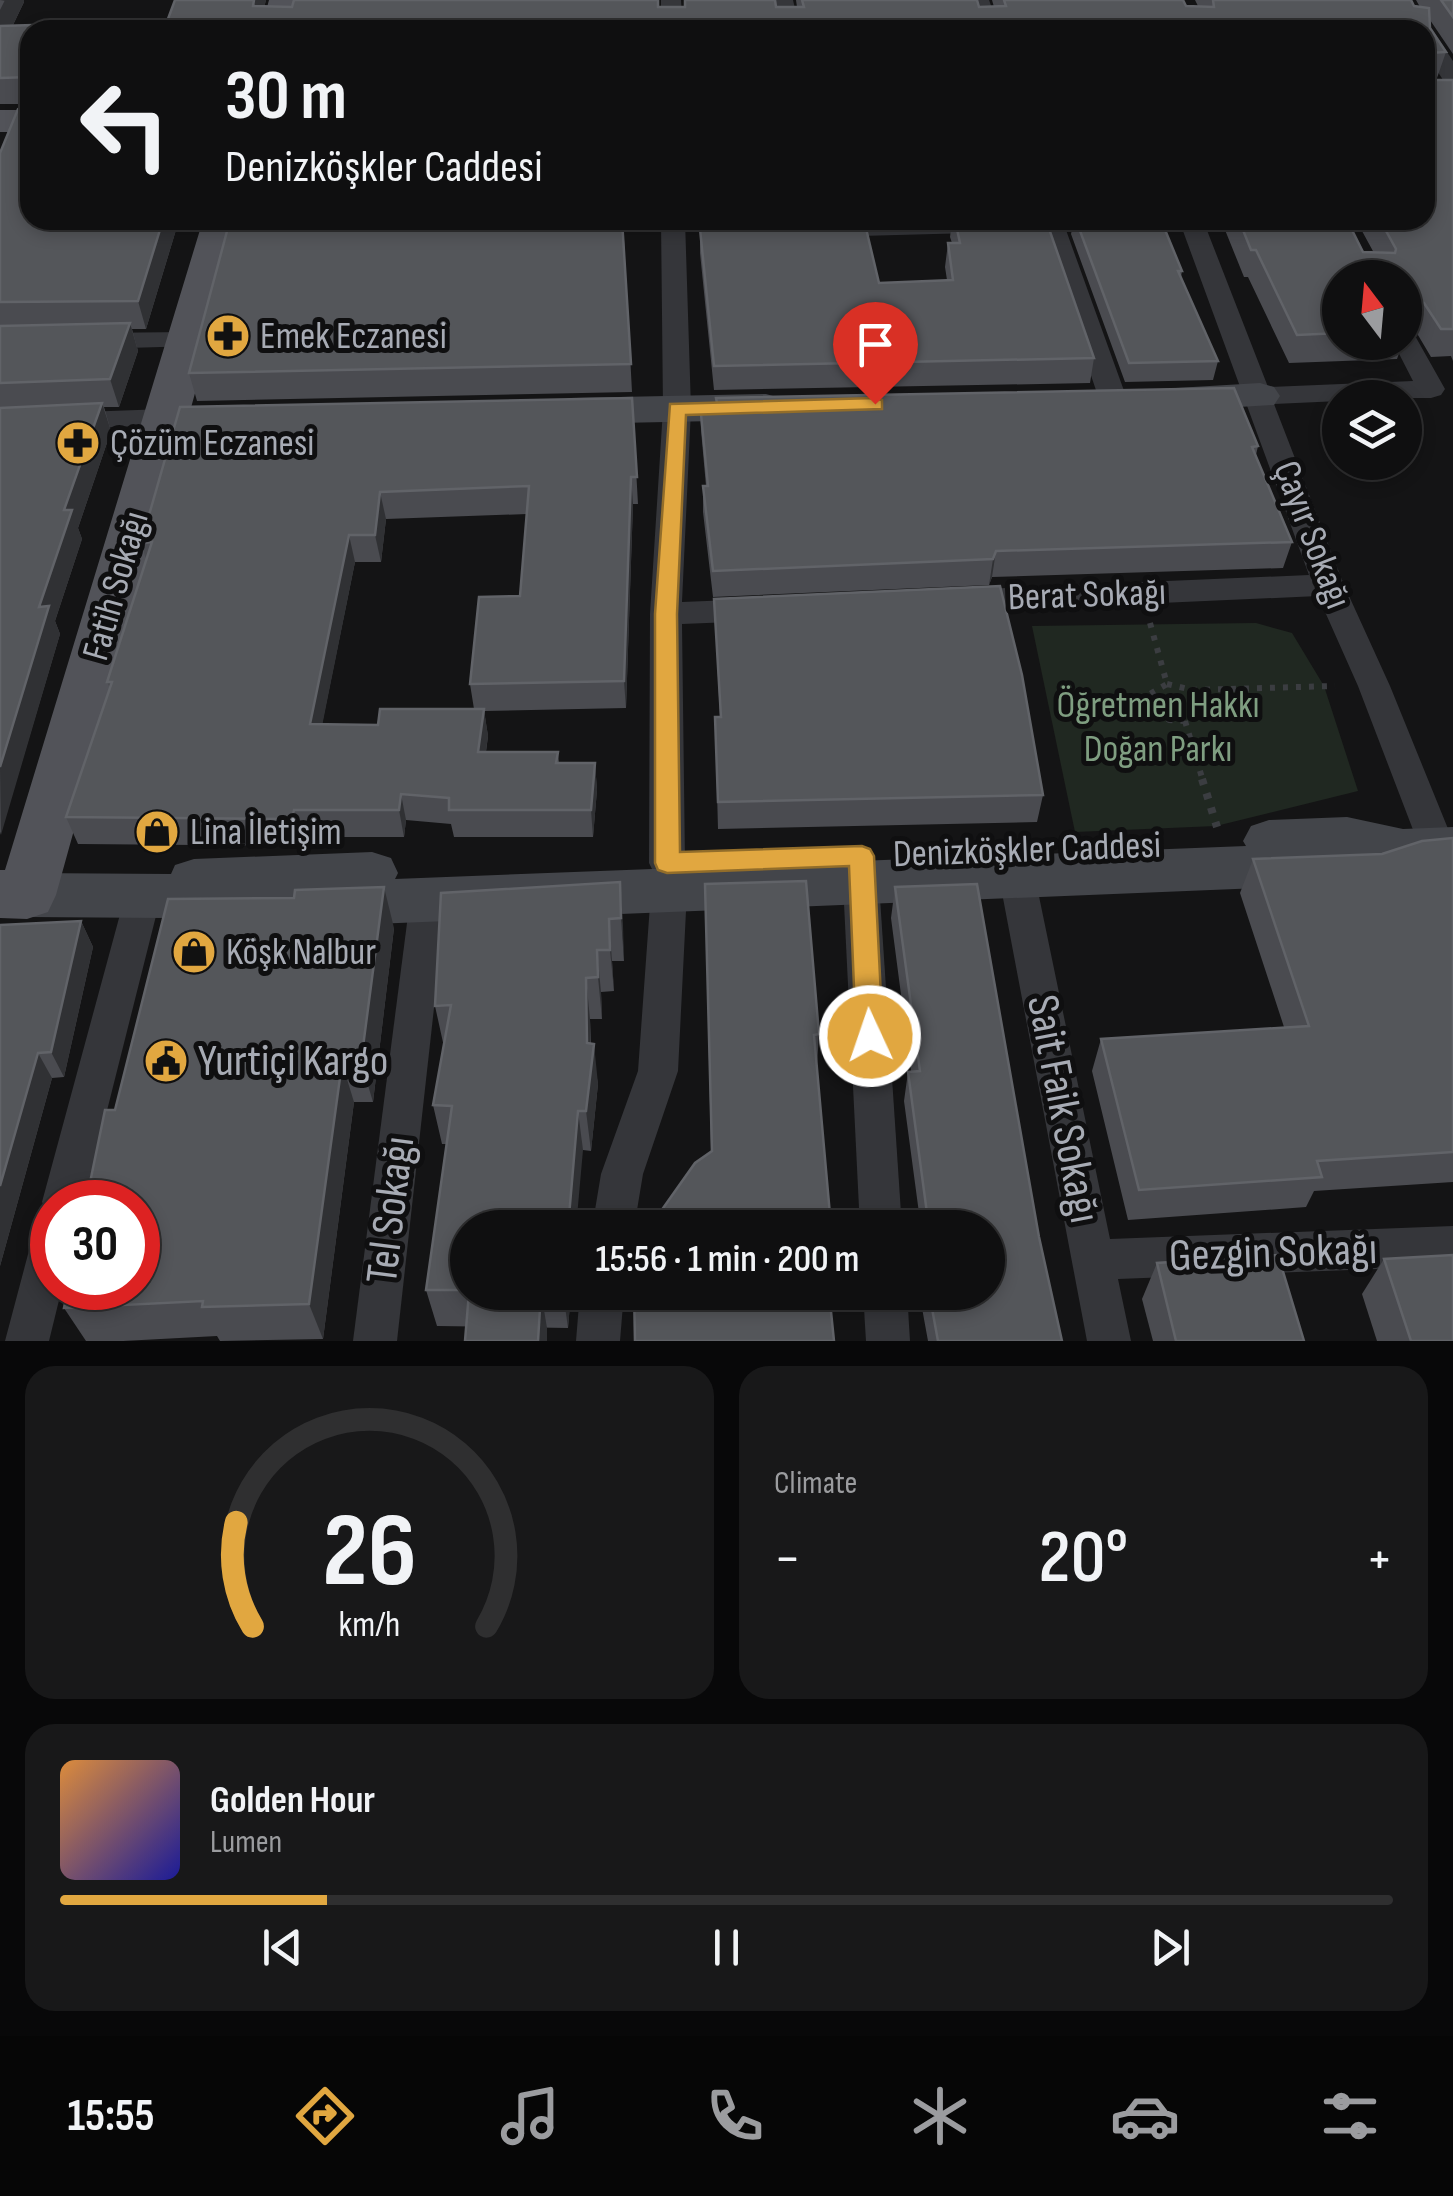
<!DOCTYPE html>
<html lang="en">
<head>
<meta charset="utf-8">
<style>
	body { margin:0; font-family:"Sofia Sans Condensed",sans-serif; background:#181819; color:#f1f3f6; height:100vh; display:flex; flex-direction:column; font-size:38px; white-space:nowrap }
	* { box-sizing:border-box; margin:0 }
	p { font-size:32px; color:#9b9c9f }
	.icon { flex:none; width:55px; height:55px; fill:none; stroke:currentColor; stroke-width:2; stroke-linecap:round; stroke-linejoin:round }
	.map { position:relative; height:1341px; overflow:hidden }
	.panel { display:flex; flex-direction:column; gap:25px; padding:25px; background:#080809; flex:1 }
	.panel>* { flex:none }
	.top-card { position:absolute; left:20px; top:20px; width:1415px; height:210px; border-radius:30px; box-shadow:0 5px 15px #0003,0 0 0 2px #2f2f30; background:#0f0f10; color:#f1f3f6; overflow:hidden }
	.needle { width:65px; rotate:344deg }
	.fabs { position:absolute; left:1322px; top:260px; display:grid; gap:20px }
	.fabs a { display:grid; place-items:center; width:100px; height:100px; border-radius:50%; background:#0f0f10; box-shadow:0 5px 15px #0003,0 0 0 2px #2f2f30; font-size:50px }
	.speed { position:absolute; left:30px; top:1180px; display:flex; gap:20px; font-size:50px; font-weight:700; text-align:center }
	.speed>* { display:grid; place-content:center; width:130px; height:130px; border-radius:50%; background:#0f0f10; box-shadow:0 5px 15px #0003,0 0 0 2px #2f2f30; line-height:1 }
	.speed .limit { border:15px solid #d22; background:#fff; color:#111 }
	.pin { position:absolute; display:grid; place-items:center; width:85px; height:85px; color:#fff; margin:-102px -42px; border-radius:50% 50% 50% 0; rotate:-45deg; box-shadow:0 0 10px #0007 }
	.pin .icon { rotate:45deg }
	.me { position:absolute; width:110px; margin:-55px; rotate:357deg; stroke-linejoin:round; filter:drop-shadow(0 0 8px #0008) }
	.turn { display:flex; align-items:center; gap:35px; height:210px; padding:0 40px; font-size:45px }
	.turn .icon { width:130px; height:130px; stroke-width:2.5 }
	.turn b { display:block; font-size:70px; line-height:85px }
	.big { font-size:75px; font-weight:600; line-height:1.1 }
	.panel .widget { flex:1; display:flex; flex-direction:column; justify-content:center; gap:15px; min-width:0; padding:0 35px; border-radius:30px; background:#181819 }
	.panel .dial { align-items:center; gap:0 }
	.dial svg { height:260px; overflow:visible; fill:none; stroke:#2f2f30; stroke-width:7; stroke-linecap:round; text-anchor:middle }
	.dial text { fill:#f1f3f6; stroke:none }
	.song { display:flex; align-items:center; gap:30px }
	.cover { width:120px; height:120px; border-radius:15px; background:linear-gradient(135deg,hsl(30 70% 55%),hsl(240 70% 35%)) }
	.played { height:10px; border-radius:5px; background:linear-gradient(90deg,#e1a740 20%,#2f2f30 20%) }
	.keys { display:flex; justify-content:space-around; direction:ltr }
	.heat { display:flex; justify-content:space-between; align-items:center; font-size:55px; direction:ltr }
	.panel .tiles { flex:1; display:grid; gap:25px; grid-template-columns:1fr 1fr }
	.widget:last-child { grid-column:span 2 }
	.trip { position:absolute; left:450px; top:1210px; width:555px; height:100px; border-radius:50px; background:#0f0f10; box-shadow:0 5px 15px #0003,0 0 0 2px #2f2f30; font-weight:600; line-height:100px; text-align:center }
	.tabs { display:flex; height:160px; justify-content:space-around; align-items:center; background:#060606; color:#9b9c9f }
	.tabs .icon { width:70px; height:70px }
	.tabs .selected { color:#e1a740 }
	.tabs b { font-size:45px; color:#f1f3f6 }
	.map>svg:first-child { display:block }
	.green { fill:#202821 }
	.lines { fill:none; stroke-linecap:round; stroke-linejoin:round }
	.path-far1 { stroke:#3b3d41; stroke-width:6; stroke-dasharray:5 8; stroke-linecap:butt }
	.path { stroke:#3b3d41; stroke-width:8; stroke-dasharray:6 9; stroke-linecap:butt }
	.street { fill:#35363a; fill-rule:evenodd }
	.secondary { fill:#43454a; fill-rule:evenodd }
	.primary { fill:#525359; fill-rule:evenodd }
	.wall { fill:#4a4b50; fill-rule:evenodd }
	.shaded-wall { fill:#303134 }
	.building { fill:#54565a; stroke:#616368; stroke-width:2.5 }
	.route { fill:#e1a740; stroke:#926d2a; stroke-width:2.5 }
	.labels { text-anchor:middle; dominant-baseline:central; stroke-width:10; stroke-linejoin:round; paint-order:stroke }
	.poi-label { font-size:38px; fill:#a7abb4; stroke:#0f0f10; text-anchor:start }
	.street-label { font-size:38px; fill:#a7abb4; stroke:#0f0f10 }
	.park-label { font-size:38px; fill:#7f9e81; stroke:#0f0f10 }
	.near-poi-label { font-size:45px; fill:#a7abb4; stroke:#0f0f10; text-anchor:start }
	.near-street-label { font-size:45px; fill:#a7abb4; stroke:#0f0f10 }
</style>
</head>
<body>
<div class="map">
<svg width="1453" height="1341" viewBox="0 0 1453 1341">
	<rect width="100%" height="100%" fill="#141415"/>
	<path class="green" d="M1256,623L1292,633L1324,686L1358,791L1216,826L1075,832L1032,626Z"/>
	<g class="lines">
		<g class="path-far1">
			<path d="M1150,623L1167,684"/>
			<path d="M1167,684L1192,690L1200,709L1185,721L1169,720L1151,706L1150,694Z"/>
			<path d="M1192,690L1335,686"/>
			<path d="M1185,721L1203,781"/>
		</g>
		<path class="path" d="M1202,779L1217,827"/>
		<g class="street">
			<path d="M661,0H681L683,30H661Z"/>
			<path d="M773,0H793L800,30H778Z"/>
			<path d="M969,0H989L1000,30H978Z"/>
			<path d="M1423,30L1433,31L1453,61V85L1445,83L1425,52Z"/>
			<path d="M661,220H685L691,409L682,602L756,599L767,602L772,610L767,618L756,621L682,624L685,863L680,873L670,876L682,881L687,891L678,1071L643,1174L634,1228H592L601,1174L638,1071L651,891L656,881L666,877L654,873L649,863L650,614L663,409Z"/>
			<path d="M903,220H1151L1139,227L1066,230L1127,399L1123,405H1103L1099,399L1042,231L823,237L811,230L823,223Z"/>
			<path d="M1179,220H1203L1268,387L1413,381L1393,342H1405V332L1414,334L1445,389L1441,395L1431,398H1340V401L1274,404L1344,585L1390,686L1453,841L1451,858L1438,862L1425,858L1420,848L1358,686L1318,596L960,612L949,609L944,601L949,593L960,590L1309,575Z"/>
			<path d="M187,332L196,334L200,340L196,346L92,349L79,341L92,333Z"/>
			<path d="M165,409L175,412L179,418L175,424L0,433V415Z"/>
			<path d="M1017,862L1030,867L1035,877L1110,1239L1453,1226V1266L1118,1279L1131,1341H1087L999,877L1004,867Z"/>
			<path d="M861,868L874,873L879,883L902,1228H860L843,883L848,873Z"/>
			<path d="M143,881L156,885L161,896L84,1202H52V1217L42,1202L125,896L130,885Z"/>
			<path d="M428,885L441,889L446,900L397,1341H353L410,900L415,889Z"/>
			<path d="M52,1223V1288H62L49,1341H5L31,1243L37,1229Z"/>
			<path d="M580,1292H624L620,1341H576Z"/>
			<path d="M863,1292H907L910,1341H866Z"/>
		</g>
		<g class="secondary">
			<path d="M1260,383L1274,387L1280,396L1274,405L1173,411L1159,407L1153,398L1159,389Z"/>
			<path d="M766,394L780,398L786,407L780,416L766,420L569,424L555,420L549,411L555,402L569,398Z"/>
			<path d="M1347,817L1403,829L1453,827V869L1403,871L1334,859L1337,865L1330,880L1311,886L324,926L305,920L297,904L301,897L264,899L269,908L261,924L242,930L194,932L166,918L27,917L8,910L0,895L8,880L27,873L171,874L175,865L194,859L372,852L391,858L398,873L395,879L1246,846L1243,841L1251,826L1269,820Z"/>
		</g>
		<g class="primary">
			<path d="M269,0H303L295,30H261Z"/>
			<rect x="0" y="110" width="30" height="22"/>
			<path d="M203,220H243L56,895L48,912L27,919L0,918V870H5Z"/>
		</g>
	</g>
	<g class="wall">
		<path d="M0,0L24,2L13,25L66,24L67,28L165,27L175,0H266L264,7H292L658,0V7H684V0H775L776,7H797L796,0H977L979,7H994L992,0H1183L1186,6H1198L1195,0H1411L1414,6L1420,7L1416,0H1453V54L1430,20V28L1446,52L1437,78L1431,79V80H1453V361L1451,356L1431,357L1415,330L1406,329L1405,336V278H1340V342H1403L1397,359L1289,363L1248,277H1244L1221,220H1347L1363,252L1374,253L1356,220H1425V30H30V220H179L146,329H132L138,351L119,407H104L111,431L78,528L82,539L55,621L60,634L0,835V153L26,104H0Z"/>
		<path d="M440,220H623L632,392L197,401L189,373L309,229L440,226Z"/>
		<path d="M709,220H864L879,283L947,280L945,267L948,243H952L950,237L952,220H1046L1094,358L1090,383L714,390L700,253V229H711V222Z"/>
		<path d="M1074,220H1161L1182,271L1181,277L1218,361L1213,380L1125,382L1071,234Z"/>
		<path d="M632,398L638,504H633L626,708L484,711L488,736L486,752H558L559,763H595L597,790L593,837H454L451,824L406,820L404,837H302L300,846L78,844L66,817L110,688L107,682L146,559L141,543ZM527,514L520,596L470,684L474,709L378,725L322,724L355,562H381L386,519Z"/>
		<path d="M700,404L1258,446L1256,455L1292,542L1283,568L992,577L989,585L713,597L703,512V486H706L701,430Z"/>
		<path d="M714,599L1043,795L1037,822L718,829L715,717H720Z"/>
		<path d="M1453,838V1182L1314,1191L1306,1207L1128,1220L1092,1071L1101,1039L1284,1027L1240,893L1253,859L1382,854Z"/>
		<path d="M620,882L624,961H612L614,991L601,992L602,1019H590L591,1043L598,1084L591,1151L583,1150L468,1228V1292H571L568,1328L437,1326L426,1290L446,1144H442L433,1105L444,1047L435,1006Z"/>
		<path d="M705,884L819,1034L817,1065L830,1228H649L711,1151Z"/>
		<path d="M895,887L1039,1237L1062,1341H928L920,1297L921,1292H988V1228H921L904,1101L908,1072L911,1071L891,918Z"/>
		<path d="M81,921L93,947L64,1077L52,1078L0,1266V925Z"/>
		<path d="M394,928L373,1102H354L323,1339L220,1341L217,1336L123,1341H86L64,1308L115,1110Z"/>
		<path d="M1384,1259L1453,1341H1377L1362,1294Z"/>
		<path d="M1157,1263L1304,1341H1153L1142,1299Z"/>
	</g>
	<g class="shaded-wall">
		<path d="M5,0H24V2L0,52V10Z"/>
		<path d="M254,0H266L259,30L253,6Z"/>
		<path d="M163,220H179L146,329L138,301Z"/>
		<path d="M300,220H310L304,257L298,230Z"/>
		<path d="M1411,310L1405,327V312Z"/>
		<path d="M130,323L138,351L119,407L110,379Z"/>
		<path d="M102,403L111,431L78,528L82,539L55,621L60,634L1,835L0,767L64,510Z"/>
		<path d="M631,477L633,504L626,708L624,681Z"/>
		<path d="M380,492L386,519L381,562L375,535Z"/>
		<path d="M349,535L355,562L317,751L310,724Z"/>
		<path d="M996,551L992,577L989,585L993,559Z"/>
		<path d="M484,709L488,736L482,779L478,752Z"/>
		<path d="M595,763L597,790L593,837L591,810Z"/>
		<path d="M401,794L406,820L404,837L399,810Z"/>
		<path d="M294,810L302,837L300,846L292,819Z"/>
		<path d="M620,882L623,925L624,961L621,918Z"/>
		<path d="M384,887L394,928L373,1102L361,1062Z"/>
		<path d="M609,919L612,961L614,991L610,950Z"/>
		<path d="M81,921L93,947L64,1077L51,1052Z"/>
		<path d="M597,950L601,992L602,1019L598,977Z"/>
		<path d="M586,978L590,1019L591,1064L594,1044L598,1084L591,1151L586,1111Z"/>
		<path d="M38,1053L52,1078L0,1266V1186Z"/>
		<path d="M342,1063L354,1102L323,1339L309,1304Z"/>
		<path d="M578,1111L583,1150L576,1228H568Z"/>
		<path d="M541,1292L547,1328V1341H538Z"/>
		<path d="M563,1292H571L568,1328Z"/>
	</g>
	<g class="building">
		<path d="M175,0H254L253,6L292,7L294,0H658V7H685V0H775L776,7H804L802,0H977L979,7L1006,6L1004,0H1183L1186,6L1214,7L1213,0H1411L1414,6L1429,8L1430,28L1446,52L1430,53L1431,80H1453V329H1441L1424,303L1412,301L1411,310L1405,312V278H1340V333L1297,335L1256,250H1251L1239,220H1347L1363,252L1395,253L1396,249L1380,220H1425V30H30V77L0,78V26L66,24L64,28L165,27Z"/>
		<path d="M1441,0H1453V17Z"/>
		<path d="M30,85V220H163L138,301L0,302V153L18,109L25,105Z"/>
		<path d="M230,220H300L298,230L440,226V220H622L631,364L189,373Z"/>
		<path d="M711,220H864L879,283L953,280L948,243H960L955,220H1046L1094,358L714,366L700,229H711Z"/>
		<path d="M1076,220H1161L1182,271H1178L1218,361L1129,363Z"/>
		<path d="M130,323L110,379L0,383V326Z"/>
		<path d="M1234,388L1258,446L1252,447L1292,542L996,551L993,559L713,571L703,486H708L700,404L717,403L716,398Z"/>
		<path d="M632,398L637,477H631L624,681L470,684L479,597L520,596L529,486L380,492L375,535H349L310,724L378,725L380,709H484L478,752H558L556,763H595L591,810H449V798L401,794L399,810H294L292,819L66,817L112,682H107L152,542L141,543L180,407Z"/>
		<path d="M102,403L64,510H72L39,607L49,606L0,767V408Z"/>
		<path d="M1000,586L1022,675L1043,795L718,802L715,717H721L714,599Z"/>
		<path d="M1453,838V1152L1317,1161L1322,1177L1139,1190L1101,1039L1309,1026L1253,859L1382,854L1422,841Z"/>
		<path d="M806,881L819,1034L814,1035L831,1226L822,1228H649L695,1163L712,1151L705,884Z"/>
		<path d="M620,882L621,918L609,919L610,950H597L598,977L586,978L587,1043L594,1044L586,1111H578L568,1228H468V1290H426L452,1106L433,1105L451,1005L435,1006L441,893Z"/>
		<path d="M977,884L1039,1237L1062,1341H938L929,1292H988V1228H929L908,1072L920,1071L895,887Z"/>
		<path d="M384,887L361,1062L342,1063L309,1304L202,1307L203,1301L64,1308L68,1288H138V1202H86L105,1110H115L168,899L294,898L295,890Z"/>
		<path d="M81,921L51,1052L38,1053L0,1186V925Z"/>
		<path d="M1278,1255L1304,1341H1176L1157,1263Z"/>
		<path d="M1453,1255V1341H1411L1384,1259Z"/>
		<path d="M469,1292H541L538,1341H465Z"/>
		<path d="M634,1292H829L834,1341H635Z"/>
	</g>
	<path class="route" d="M875,398L882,400V409L686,415L677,614L680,852L862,846L870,849L874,856L883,1036L879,1045L870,1048L860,1045L856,1036L849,866L667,873L658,870L655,863V614L670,404Z"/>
	<defs>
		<symbol id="pharmacy-disc" viewBox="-11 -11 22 22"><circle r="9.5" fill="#e1a740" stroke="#0f0f10"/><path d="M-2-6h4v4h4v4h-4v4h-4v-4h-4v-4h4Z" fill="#111"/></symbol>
		<symbol id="shop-disc" viewBox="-11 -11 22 22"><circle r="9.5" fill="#e1a740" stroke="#0f0f10"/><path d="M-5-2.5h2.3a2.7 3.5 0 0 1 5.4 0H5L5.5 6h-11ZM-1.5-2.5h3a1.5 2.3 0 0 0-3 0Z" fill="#111"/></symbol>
		<symbol id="civic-disc" viewBox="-11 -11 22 22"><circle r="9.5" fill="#e1a740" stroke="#0f0f10"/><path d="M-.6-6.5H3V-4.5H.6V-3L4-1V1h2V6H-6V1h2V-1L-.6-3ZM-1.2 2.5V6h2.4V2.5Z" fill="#111"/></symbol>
	</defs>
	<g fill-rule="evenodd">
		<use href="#pharmacy-disc" x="203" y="311" width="50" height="50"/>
		<use href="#pharmacy-disc" x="53" y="418" width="50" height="50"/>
		<use href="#shop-disc" x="132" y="807" width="50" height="50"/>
		<use href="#shop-disc" x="169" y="927" width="50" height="50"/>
		<use href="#civic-disc" x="141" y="1036" width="50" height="50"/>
	</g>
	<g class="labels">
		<g class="poi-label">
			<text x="260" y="336">Emek Eczanesi</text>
			<text x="110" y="443">Çözüm Eczanesi</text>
			<text x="190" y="832">Lina İletişim</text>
			<text x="226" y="952">Köşk Nalbur</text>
		</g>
		<g class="street-label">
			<text transform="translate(1312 535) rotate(69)">Çayır Sokağı</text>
			<text transform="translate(116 586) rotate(-74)">Fatih Sokağı</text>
			<text transform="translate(1087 595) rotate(-2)">Berat Sokağı</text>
			<text transform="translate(1027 850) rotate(-2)">Denizköşkler Caddesi</text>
		</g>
		<g class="park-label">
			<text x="1158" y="705">Öğretmen Hakkı<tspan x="1158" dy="44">Doğan Parkı</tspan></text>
		</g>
		<g class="near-poi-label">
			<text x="198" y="1061">Yurtiçi Kargo</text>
		</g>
		<g class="near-street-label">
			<text transform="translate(1063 1109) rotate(79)">Sait Faik Sokağı</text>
			<text transform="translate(391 1210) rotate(-83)">Tel Sokağı</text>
			<text transform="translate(1273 1253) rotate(-2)">Gezgin Sokağı</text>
		</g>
	</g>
</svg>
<div class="fabs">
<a><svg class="needle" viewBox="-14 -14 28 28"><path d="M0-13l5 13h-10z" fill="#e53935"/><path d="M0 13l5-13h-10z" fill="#9b9c9f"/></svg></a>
<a><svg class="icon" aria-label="layers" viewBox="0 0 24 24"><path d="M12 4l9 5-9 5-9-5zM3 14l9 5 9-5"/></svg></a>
</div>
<div class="speed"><div class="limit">30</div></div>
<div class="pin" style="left:875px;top:404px;background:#d93025"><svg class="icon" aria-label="arrive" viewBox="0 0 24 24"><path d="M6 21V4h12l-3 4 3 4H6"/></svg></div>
<svg class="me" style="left:870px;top:1036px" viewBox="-20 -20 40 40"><circle r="17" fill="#e1a740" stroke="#fff" stroke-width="3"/><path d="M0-11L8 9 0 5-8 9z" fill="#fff"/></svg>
<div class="trip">15:56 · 1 min · 200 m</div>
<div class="top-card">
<div class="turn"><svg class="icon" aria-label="left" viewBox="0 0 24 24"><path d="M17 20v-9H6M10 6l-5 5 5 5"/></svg><div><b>30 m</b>Denizköşkler Caddesi</div></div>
</div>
</div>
<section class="panel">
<div class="tiles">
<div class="widget dial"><svg viewBox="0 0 100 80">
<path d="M14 69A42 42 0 1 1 86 69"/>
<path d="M14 69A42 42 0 0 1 9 37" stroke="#e1a740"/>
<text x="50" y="56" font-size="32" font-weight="700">26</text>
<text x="50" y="72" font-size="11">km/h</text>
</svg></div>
<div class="widget"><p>Climate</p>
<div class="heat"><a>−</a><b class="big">20°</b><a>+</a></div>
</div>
<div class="widget">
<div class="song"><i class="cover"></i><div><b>Golden Hour</b><p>Lumen</p></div></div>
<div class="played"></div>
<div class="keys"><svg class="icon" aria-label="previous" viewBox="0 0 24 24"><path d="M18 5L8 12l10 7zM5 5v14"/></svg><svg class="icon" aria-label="pause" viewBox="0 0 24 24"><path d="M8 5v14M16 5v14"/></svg><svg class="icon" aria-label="next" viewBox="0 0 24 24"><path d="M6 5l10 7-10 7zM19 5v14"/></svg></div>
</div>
</div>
</section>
<nav class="tabs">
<b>15:55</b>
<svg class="icon selected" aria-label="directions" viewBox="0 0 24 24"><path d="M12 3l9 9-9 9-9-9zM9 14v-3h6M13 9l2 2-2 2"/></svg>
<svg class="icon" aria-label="music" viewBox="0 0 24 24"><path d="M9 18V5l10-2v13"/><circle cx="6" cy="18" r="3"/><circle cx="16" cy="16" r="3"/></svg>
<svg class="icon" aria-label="phone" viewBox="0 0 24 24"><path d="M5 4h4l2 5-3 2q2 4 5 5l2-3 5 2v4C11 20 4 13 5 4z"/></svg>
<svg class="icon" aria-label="climate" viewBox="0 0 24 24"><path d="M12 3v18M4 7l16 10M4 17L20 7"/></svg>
<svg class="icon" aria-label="car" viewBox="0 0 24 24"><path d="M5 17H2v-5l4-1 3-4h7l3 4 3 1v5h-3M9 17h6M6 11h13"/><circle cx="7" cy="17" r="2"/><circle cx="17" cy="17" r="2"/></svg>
<svg class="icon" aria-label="filters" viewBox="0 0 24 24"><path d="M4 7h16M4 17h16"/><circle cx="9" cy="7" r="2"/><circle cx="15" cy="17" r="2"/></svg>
</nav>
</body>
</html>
